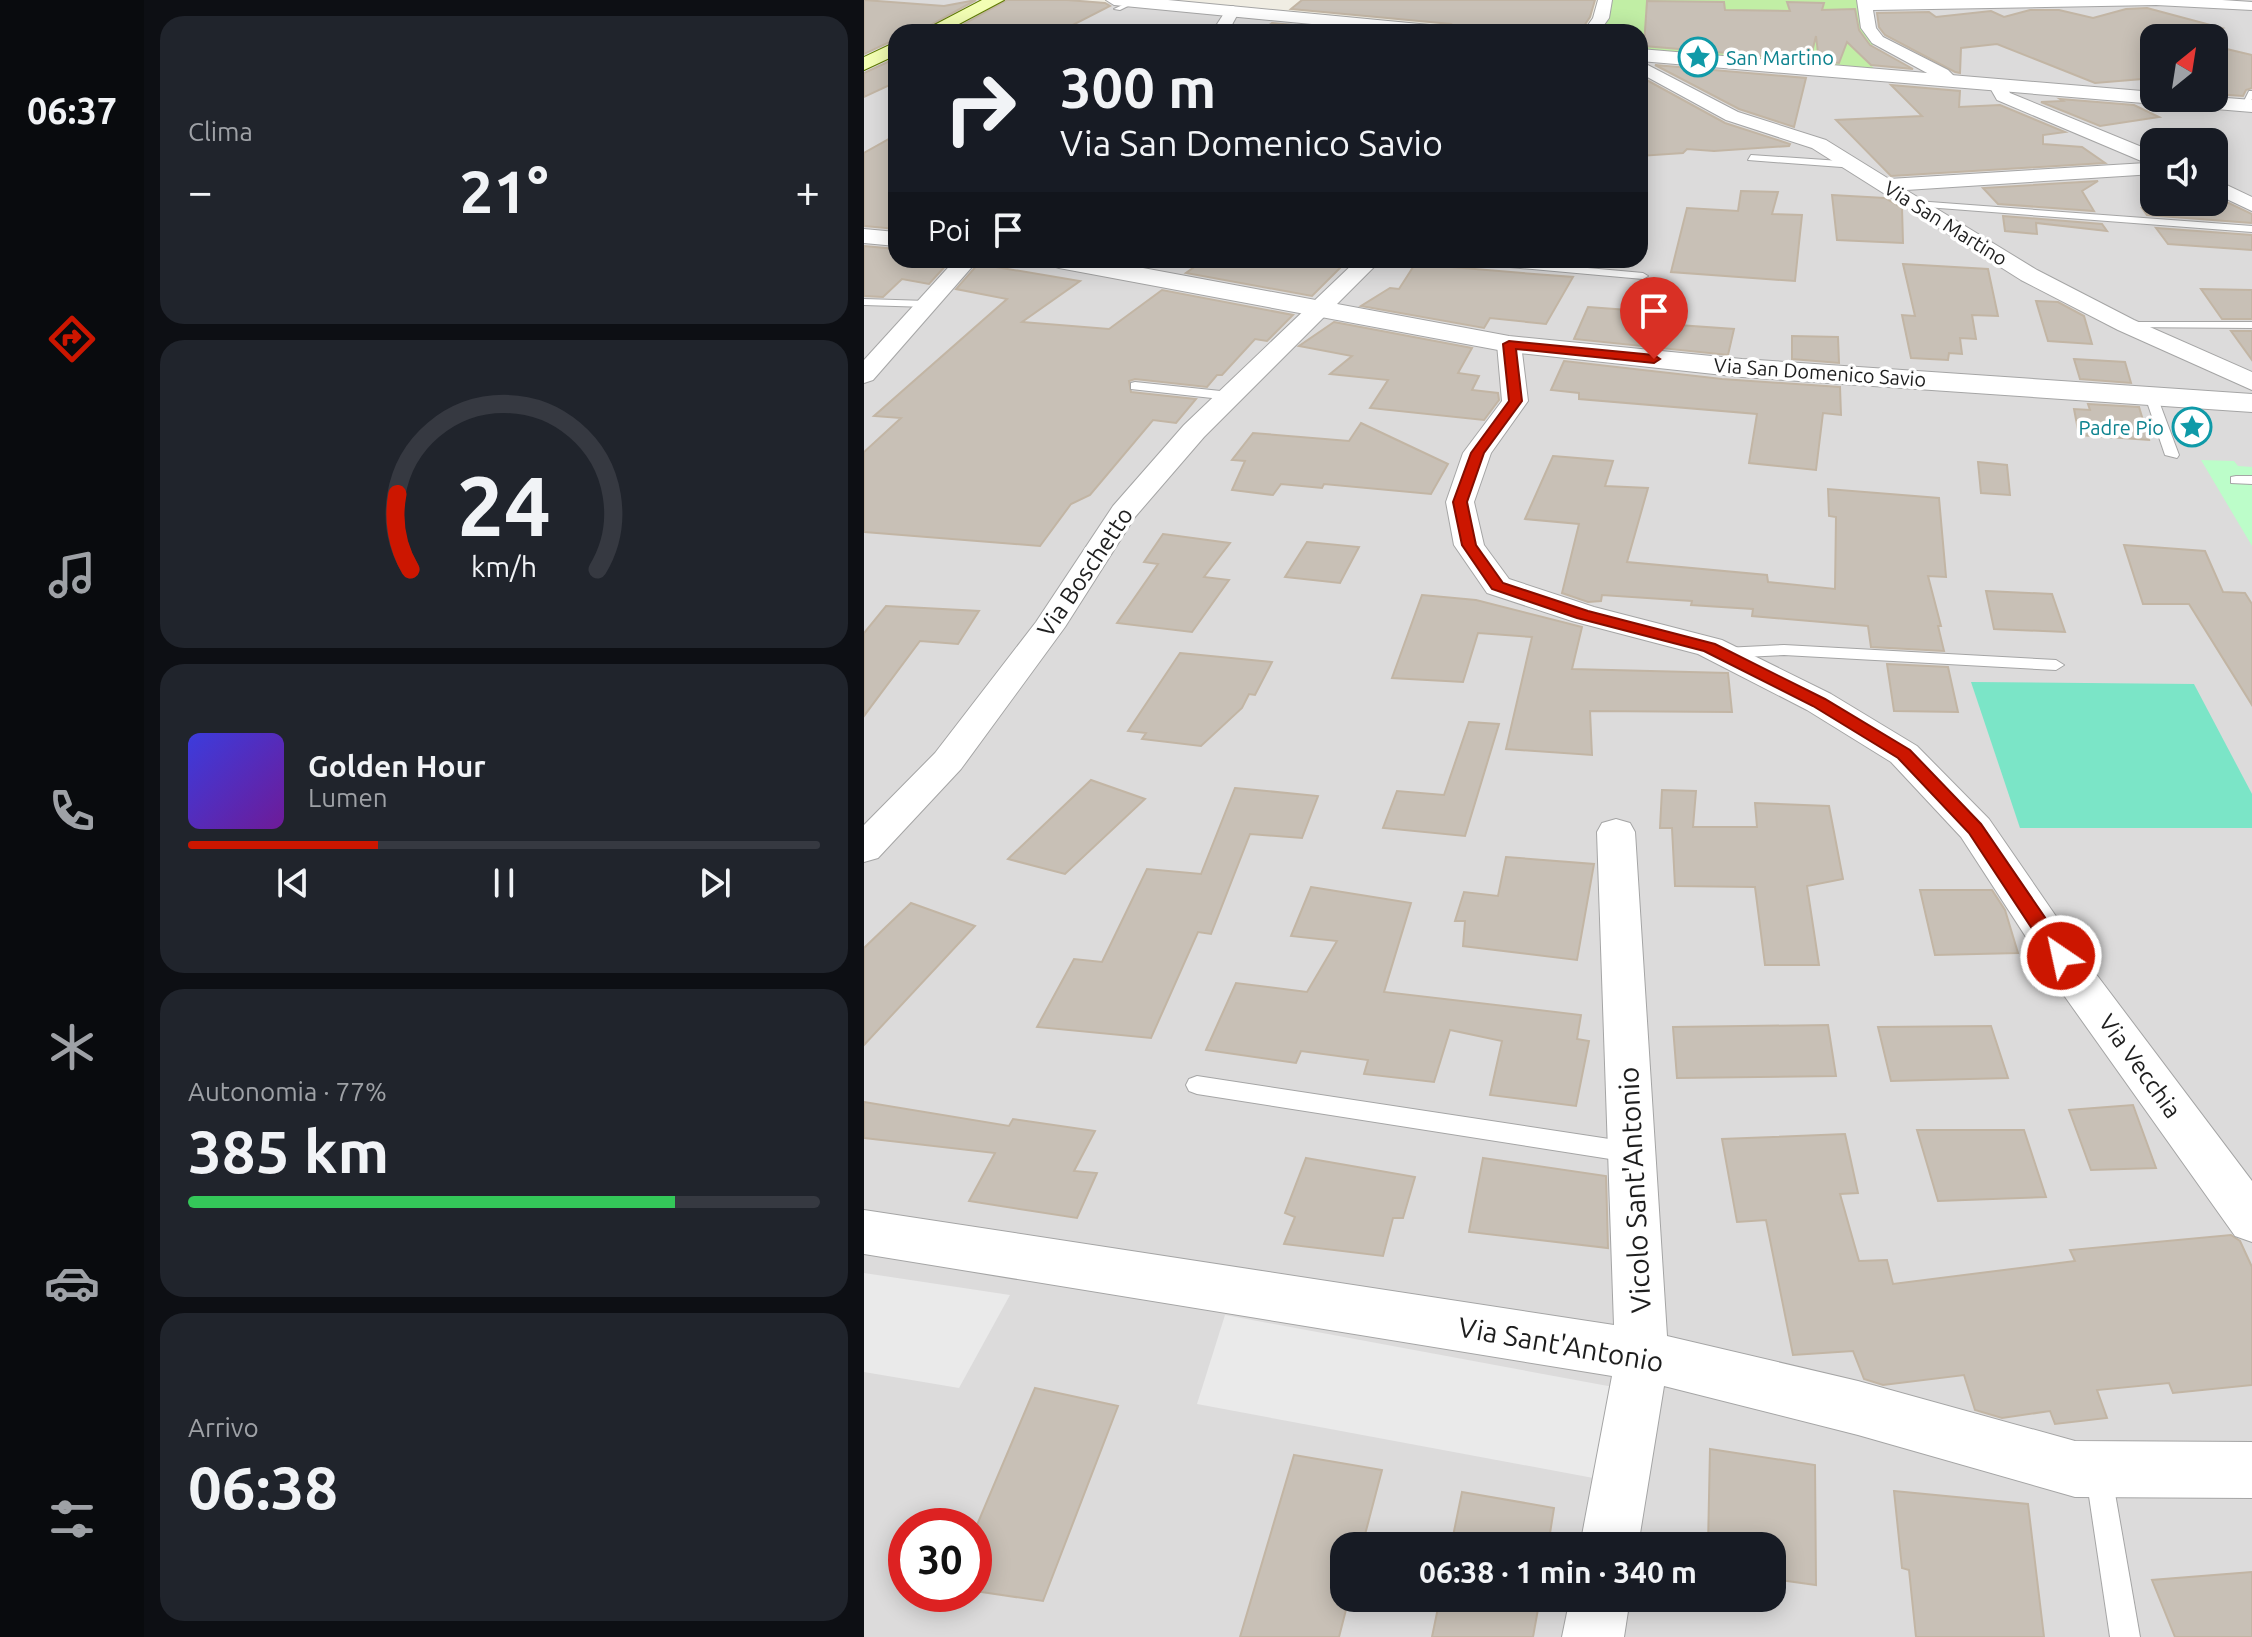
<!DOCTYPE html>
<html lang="it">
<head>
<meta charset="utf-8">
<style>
	body { margin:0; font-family:Ubuntu,sans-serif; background:#20242c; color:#f1f3f6; height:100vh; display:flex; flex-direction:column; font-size:30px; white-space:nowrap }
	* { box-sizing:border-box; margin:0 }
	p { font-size:26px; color:#9ea1a6 }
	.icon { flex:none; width:44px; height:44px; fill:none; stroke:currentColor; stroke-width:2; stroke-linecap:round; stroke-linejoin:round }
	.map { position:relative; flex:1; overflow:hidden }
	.drawer { display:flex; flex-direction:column; gap:16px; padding:16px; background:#0d0f14; width:720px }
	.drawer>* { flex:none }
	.hud { position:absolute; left:24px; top:24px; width:760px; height:244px; border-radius:24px; box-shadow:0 4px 20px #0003; background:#171b24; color:#f1f3f6; overflow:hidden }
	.needle { width:52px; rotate:30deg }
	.fabs { position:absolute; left:1276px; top:24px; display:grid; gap:16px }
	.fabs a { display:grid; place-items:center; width:88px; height:88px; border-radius:16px; background:#171b24; box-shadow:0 4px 20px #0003; font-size:40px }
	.speed { position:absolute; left:24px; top:1508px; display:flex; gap:16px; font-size:40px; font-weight:700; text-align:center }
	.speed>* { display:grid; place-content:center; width:104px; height:104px; border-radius:50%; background:#171b24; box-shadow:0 4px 20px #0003; line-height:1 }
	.speed .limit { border:12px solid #d22; background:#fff; color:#111 }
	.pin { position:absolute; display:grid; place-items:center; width:68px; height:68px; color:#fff; margin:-82px -34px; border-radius:50% 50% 50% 0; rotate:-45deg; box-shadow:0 0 8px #0007 }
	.pin .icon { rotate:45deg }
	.me { position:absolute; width:88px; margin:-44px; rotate:326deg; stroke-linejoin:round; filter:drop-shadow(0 0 6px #0008) }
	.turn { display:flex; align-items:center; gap:28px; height:168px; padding:0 40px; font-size:36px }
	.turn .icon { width:104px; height:104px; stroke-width:2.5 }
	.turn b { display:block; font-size:56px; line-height:68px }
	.then { display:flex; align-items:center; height:76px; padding:0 40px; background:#0003; gap:16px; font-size:30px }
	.big { font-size:60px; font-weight:700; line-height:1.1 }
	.drawer .card { flex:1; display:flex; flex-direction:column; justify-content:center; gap:12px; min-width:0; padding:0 28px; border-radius:24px; background:#20242c }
	.drawer .dial { align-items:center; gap:0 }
	.dial svg { height:208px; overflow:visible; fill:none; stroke:#363941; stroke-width:7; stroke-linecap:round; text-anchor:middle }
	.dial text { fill:#f1f3f6; stroke:none }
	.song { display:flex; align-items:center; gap:24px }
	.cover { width:96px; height:96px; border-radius:12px; background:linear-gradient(135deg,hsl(240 70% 55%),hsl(280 70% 35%)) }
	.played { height:8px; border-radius:4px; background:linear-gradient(90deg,#cc1600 30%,#363941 30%) }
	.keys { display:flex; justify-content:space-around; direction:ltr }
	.heat { display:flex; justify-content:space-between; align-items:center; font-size:44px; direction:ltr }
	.charge { height:12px; border-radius:6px; background:linear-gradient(90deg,#34c759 77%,#363941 0) }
	.trip { position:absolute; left:466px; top:1532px; width:456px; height:80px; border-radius:24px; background:#171b24; box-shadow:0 4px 20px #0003; font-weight:700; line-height:80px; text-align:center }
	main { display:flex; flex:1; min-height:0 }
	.dock { display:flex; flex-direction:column; width:144px; justify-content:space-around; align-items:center; background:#090b0e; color:#9ea1a6 }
	.dock .icon { width:56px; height:56px }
	.dock .on { color:#cc1600 }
	.dock b { font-size:36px; color:#f1f3f6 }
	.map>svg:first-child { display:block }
	.residential { fill:#dcdbdb; fill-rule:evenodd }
	.grass { fill:#c1eea5 }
	.park { fill:#bcfdc9 }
	.pitch { fill:#7be5c7 }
	.parking { fill:#eaeaea }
	.building { fill:#c8c0b6; stroke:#c2b5a4; stroke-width:2 }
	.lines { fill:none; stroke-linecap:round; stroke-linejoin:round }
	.service-casing { stroke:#a5a5a5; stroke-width:2 }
	.minor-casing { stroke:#a5a5a5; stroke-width:2 }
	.tertiary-casing { stroke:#a5a5a5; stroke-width:2 }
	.secondary-casing { stroke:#5f7a00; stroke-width:2 }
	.service { fill:#fff; fill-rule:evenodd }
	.minor { fill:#fff; fill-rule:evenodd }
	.tertiary { fill:#fff; fill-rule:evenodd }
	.secondary { fill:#f2feb3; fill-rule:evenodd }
	.route { fill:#cc1600; stroke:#850e00; stroke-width:2 }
	.labels { text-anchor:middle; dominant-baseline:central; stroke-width:7; stroke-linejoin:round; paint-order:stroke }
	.far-culture-label { font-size:20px; fill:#0d838f; stroke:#fff; text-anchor:start }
	.far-street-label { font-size:20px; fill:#1e1e1e; stroke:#fff }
	.street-label { font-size:24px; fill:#1e1e1e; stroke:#fff }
	.near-street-label { font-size:28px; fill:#1e1e1e; stroke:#fff }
</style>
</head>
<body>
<main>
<nav class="dock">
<b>06:37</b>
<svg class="icon on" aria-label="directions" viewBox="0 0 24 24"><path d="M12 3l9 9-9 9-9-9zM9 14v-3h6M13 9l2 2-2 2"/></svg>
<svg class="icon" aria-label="music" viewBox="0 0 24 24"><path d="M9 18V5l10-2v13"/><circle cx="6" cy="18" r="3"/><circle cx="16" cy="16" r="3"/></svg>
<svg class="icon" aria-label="phone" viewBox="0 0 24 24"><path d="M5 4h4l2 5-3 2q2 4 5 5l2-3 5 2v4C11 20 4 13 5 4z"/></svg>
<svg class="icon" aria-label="climate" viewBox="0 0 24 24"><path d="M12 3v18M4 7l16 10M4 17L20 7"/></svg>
<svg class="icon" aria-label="car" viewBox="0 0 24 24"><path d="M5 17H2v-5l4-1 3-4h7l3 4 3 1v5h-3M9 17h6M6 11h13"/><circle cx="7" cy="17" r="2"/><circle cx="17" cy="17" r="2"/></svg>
<svg class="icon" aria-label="filters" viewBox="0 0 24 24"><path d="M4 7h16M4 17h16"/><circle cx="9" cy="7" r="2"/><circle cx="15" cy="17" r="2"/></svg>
</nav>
<section class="drawer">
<div class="card"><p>Clima</p>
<div class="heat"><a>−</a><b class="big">21°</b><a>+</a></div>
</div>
<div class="card dial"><svg viewBox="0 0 100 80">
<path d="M14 69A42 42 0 1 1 86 69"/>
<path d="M14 69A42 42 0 0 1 9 40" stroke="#cc1600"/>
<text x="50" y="56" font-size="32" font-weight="700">24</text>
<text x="50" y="72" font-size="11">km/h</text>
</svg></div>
<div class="card">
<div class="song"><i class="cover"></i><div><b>Golden Hour</b><p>Lumen</p></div></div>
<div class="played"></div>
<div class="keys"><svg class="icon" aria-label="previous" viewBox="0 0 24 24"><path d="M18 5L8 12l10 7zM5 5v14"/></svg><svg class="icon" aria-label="pause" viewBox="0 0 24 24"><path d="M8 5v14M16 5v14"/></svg><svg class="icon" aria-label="next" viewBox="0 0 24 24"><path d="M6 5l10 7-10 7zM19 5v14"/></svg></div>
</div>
<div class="card"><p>Autonomia · 77%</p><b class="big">385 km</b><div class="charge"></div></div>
<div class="card"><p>Arrivo</p><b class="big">06:38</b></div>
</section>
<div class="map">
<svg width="1388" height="1637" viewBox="0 0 1388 1637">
	<rect width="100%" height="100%" fill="#f0ede3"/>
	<path class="residential" d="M0,0H215L562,32H32V260H776V32H734L748,0H1388V1637H0ZM1290,38H1350V98H1290ZM1290,142H1350V202H1290ZM42,1526H110V1594H42ZM480,1546H908V1598H480Z"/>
	<path class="grass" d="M748,0H1000L1014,44L990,49L1015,73L776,53V32H734Z"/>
	<path class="park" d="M1337,460L1370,461L1374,466L1388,467V546Z"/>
	<path class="pitch" d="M1107,682L1330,684L1388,794V828H1156Z"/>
	<g class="parking">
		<path d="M0,1273L146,1295L95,1388L0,1372Z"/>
		<path d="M361,1315L771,1391L756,1483L333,1404Z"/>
	</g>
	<g class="building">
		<path d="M0,0L80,6L112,0L54,32H32V39L0,54Z"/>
		<path d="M143,0H203L241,3L246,6L201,29L180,28L174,32H86Z"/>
		<path d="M438,0H731L726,17L716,32H599L587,24L427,9Z"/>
		<path d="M783,1L860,2L861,10L926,11L923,2L960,3L958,10L991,9L995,30L1006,45L1049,69L1007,65L983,42L975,63L955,61L952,36L946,60L780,46Z"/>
		<path d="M1283,8L1358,28L1327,38H1290V78L1231,83L1133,44L1097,48L1096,73L1091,72L1021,35L1015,27L1013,13L1065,12L1072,17L1127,11L1140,17L1166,10H1195L1229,18L1262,9Z"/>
		<path d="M408,23L500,32H396Z"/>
		<path d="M1350,46L1388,55V88L1382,90L1379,96L1350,94Z"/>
		<path d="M32,58V82L0,97V73Z"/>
		<path d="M791,65L942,78L930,127L875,109Z"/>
		<path d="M779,78L861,123L926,144L925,146L850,151L823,149L819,153L776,156Z"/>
		<path d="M1027,85L1096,91L1095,107L1136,105L1201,132L1179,135V144L1218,147L1241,163L1027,176L972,120L1058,116Z"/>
		<path d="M1196,99L1270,105L1295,117L1236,126L1177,102L1199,101Z"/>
		<path d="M32,135V229L0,226V153Z"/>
		<path d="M1234,181L1218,191L1230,211L1134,204L1119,188Z"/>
		<path d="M877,191L914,192L908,214L938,215L931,281L807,272L823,208L874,211Z"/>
		<path d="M968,195L1021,198L1038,208L1039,243L973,240Z"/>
		<path d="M1350,196L1388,214V223L1283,215L1278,208L1350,209Z"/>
		<path d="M1139,216L1238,224L1243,231L1172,223L1173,234L1141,231Z"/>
		<path d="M1292,228L1388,235V250L1304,244Z"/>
		<path d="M0,246L32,249V260H87L65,284L38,279L19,297L0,296Z"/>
		<path d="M340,260H422L477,267L448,296L322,273Z"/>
		<path d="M114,264L216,281L158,322L245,329L298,290L429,315L403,341L391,339L358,375H353L343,387L271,379L265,381L267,392L332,399L312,423L289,420L226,495L207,504L176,546L0,532V452L37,418L10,416L143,299L92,289Z"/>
		<path d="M551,264L670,274L709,277L682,324L626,318L620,328L497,306L526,288L535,289Z"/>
		<path d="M1039,264L1124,269L1134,316L1108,315L1112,339L1096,338L1098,354L1085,353L1084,360L1047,358L1038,315L1051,316Z"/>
		<path d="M1337,289L1388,290V319H1358Z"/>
		<path d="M1172,301L1194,302L1220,316L1228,344L1184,341Z"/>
		<path d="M724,307L804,313L800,324L870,329L864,355L710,339Z"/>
		<path d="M470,322L608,348L594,373L615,376L608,390L634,393L635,400L620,420L506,408L524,380L466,374L488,356L435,346Z"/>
		<path d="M1367,331H1388V360Z"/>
		<path d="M928,336L974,337L975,363L928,359Z"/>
		<path d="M1210,359L1261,362L1267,383L1216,379Z"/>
		<path d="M700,361L858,379L976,387L977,415L959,413L952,470L885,463L893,414L715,399V393L687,390Z"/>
		<path d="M1224,404L1275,407L1285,440L1215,435L1210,409L1226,410Z"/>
		<path d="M497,423L584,464L567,494L460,484L458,488L417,484L409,495L368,490L381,461L368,460L389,433L485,441Z"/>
		<path d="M689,456L749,461L741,486L784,488L763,562L903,575L904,582L971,589L972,517L965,516L964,489L1075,498L1082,577L1064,576L1077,626H1074L1080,651L1007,647L1004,626L888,616L889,609L827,605L828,601L738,595L737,601L724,602L698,593L715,524L661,519Z"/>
		<path d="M1114,462L1143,465L1146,495L1117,493Z"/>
		<path d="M299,534L366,543L340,577L365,580L328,632L253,623L294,564L280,562Z"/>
		<path d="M443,542L495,547L476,583L421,577Z"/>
		<path d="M1260,545L1341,551L1359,592L1381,593L1388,604V705L1325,604H1279Z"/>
		<path d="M1122,591L1188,594L1201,632L1130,629Z"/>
		<path d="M558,595L612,600L718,627L708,669L864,673L868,712L726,711L728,755L642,749L668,637L614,633L599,682L528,678Z"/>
		<path d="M22,606L115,611L94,644L56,641L0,716V633Z"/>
		<path d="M316,653L408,662L391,695L385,694L378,708L337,746L278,739L282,733L264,731Z"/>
		<path d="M1023,664L1084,667L1094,712L1030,711Z"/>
		<path d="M605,722L635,724L601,836L519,828L533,791L580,795Z"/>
		<path d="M227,780L281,799L201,874L144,859Z"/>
		<path d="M371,788L454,796L438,838L386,834L347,934L334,932L287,1038L173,1027L210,959L238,962L283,869L337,874Z"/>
		<path d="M798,790L832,791L829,827H893L891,803L965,806L979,879L943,886L955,965H901L891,887L811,886L808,828H796Z"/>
		<path d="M642,857L730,864L713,960L599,946L601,921H591L600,892L634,896Z"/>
		<path d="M447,887L547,903L520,992L717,1015L713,1039L725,1041L712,1106L626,1095L638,1041L586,1030L570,1082L500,1074L504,1060L437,1051L432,1063L342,1050L372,983L443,992L473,941L427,936Z"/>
		<path d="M1056,890H1128L1141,910L1154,953L1071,955Z"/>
		<path d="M47,903L111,926L0,1045V948Z"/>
		<path d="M964,1025L972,1076L813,1078L809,1027Z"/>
		<path d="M1127,1026L1144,1078L1027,1081L1014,1027Z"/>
		<path d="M0,1102L145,1126L149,1119L231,1131L210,1171L233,1173L213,1218L105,1201L131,1153L0,1138Z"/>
		<path d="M1269,1105L1292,1168L1227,1170L1205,1110Z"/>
		<path d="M1053,1130H1160L1182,1197L1074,1201Z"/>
		<path d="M981,1134L994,1193L976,1194L995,1261L1023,1260L1029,1284L1211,1261L1206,1250L1367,1235L1376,1241L1388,1267V1385L1309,1393L1305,1383L1233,1390L1243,1418L1191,1424L1186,1411L1138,1418L1111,1410L1100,1375L1019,1385L1000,1379L989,1351L929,1355L902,1220L873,1222L858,1139Z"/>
		<path d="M442,1158L551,1177L539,1218H529L519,1256L420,1244L431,1217L421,1213Z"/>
		<path d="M619,1158L742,1176L744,1248L605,1232Z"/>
		<path d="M171,1388L254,1406L179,1601L110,1591V1532Z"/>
		<path d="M846,1449L951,1465L952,1585L908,1579V1546H844Z"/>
		<path d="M430,1455L518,1470L498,1546H480V1598H485L475,1637H376Z"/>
		<path d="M1030,1491L1164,1504L1180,1637H1052L1045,1570L1038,1568Z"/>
		<path d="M598,1492L690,1508L684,1546H587Z"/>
		<path d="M1388,1572V1637H1311L1288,1580Z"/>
		<path d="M576,1598H676L669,1637H568Z"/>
	</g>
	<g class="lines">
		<defs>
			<g id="service">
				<path d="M267,1L272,2L256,10L250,9Z"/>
				<path d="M1385,91H1388V99L1383,107H1377Z"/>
				<path d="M887,155L991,162L996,165L991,168L884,160Z"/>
				<path d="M1052,201L1388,226V232L1049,206V202Z"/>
				<path d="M596,260H636L779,273L784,276L779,279L601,263Z"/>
				<path d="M0,299L63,301L69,304L63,307L0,305Z"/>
				<path d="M1262,322H1388V328L1258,327L1256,325Z"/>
				<path d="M271,382L366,392L372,396L366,400L267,389V383Z"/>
				<path d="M1283,393L1293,396L1315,455L1313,458L1301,455L1281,396Z"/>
				<path d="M1372,476H1388V484L1367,483V477Z"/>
				<path d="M920,645L1192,660L1200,665L1192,670L920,655L860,658L852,653L860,648Z"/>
				<path d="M333,1076L765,1142L773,1145L776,1152L773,1159L765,1162L333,1094L325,1091L322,1085L325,1079Z"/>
				<path d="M1235,1463L1245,1466L1248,1476L1276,1637H1246L1222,1476L1225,1466Z"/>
			</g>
			<g id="minor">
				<path d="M734,0H748L745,18L735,32H719L729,18Z"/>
				<path d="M993,0H1358L1388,2V10L1292,5L1009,10L1012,28L1019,37L1084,70L1095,81L1087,86L1008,43L997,28Z"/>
				<path d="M369,6L376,10L364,32H348L364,7Z"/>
				<path d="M776,61L874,112L962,140L1025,179L1282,163L1133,100L1125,86L1134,81L1140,82L1146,93L1290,152V174L1042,190L1173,270L1270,320L1388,372V390L1254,330L1157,280L948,148L862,120L776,73Z"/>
				<path d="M1350,179L1388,197V211L1350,193Z"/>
				<path d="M91,260H114L9,380L0,383V360Z"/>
				<path d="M493,260H517L340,437L271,517L201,627L97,769L14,858L0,862V825L71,753L172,622L249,506L320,425Z"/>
				<path d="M645,337L654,339L657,344L664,401L627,453L610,502L620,545L645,579L730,607L858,640L967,694L1053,746L1125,819L1229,970L1388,1181V1242L1371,1236L1199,994L1097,837L1027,762L943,710L834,654L708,621L623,593L590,545L582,502L599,453L638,401L633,344L636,339Z"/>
				<path d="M752,819L766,823L771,832L803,1336L994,1381L1211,1441L1388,1442V1498L1211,1497L994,1435L800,1386L774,1546H716L748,1376L0,1254V1210L750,1325L733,832L738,823Z"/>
				<path d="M706,1598H766L760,1637H698Z"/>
			</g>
			<g id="tertiary">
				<path d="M242,0H304L587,27L596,32H531L250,5Z"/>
				<path d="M776,49L1290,92V98L1350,97L1388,100V112L776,61Z"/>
				<path d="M0,229L32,232V246L0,243Z"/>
				<path d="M182,260H236L645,336L878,359L1388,394V412L878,377L645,352L195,268L186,265Z"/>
			</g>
			<g id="secondary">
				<path d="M118,0H140L80,32H57Z"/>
				<path d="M32,42V55L0,70V57Z"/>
			</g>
		</defs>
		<use href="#service" class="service-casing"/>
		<use href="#minor" class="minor-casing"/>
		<use href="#tertiary" class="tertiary-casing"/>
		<use href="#secondary" class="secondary-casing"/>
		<use href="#service" class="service"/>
		<use href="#minor" class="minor"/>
		<use href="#tertiary" class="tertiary"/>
		<use href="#secondary" class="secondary"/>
	</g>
	<path class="route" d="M645,341L790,355L796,359L790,363L652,349L658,401L620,453L603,502L612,545L639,583L724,611L851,644L961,699L1046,750L1117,824L1204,951L1207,956L1204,962H1190L1105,833L1034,758L949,706L840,651L713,618L628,589L598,545L589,502L607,453L645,401L639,344Z"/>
	<defs>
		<symbol id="sight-ring" viewBox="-11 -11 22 22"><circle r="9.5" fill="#fff" stroke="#0f9aa8" stroke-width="1.5"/><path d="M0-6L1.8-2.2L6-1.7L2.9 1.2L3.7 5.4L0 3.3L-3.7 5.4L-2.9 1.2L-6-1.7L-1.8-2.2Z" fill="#0f9aa8"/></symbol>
	</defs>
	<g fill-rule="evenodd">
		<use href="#sight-ring" x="812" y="35" width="44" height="44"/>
		<use href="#sight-ring" x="1306" y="405" width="44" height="44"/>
	</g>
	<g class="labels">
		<g class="far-culture-label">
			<text x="862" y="57">San Martino</text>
			<text x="1300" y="427" text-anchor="end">Padre Pio</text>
		</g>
		<g class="far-street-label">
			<text transform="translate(1082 223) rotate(32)">Via San Martino</text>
			<text transform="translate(956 372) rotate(4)">Via San Domenico Savio</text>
		</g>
		<g class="street-label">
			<text transform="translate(221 572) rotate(-56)">Via Boschetto</text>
			<text transform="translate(1276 1066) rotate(54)">Via Vecchia</text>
		</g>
		<g class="near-street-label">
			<text transform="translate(770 1190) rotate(-93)">Vicolo Sant'Antonio</text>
			<text transform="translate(697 1344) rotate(10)">Via Sant'Antonio</text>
		</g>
	</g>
</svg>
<div class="fabs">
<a><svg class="needle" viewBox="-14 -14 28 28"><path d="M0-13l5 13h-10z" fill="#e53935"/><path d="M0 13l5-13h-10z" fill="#9ea1a6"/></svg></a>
<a><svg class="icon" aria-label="sound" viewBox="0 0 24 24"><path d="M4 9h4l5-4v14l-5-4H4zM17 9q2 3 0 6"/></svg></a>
</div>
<div class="speed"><div class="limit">30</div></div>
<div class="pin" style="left:790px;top:359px;background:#d93025"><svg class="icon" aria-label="arrive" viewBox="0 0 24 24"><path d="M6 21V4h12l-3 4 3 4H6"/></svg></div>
<svg class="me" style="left:1197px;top:956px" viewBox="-20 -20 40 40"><circle r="17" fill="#cc1600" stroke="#fff" stroke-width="3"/><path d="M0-11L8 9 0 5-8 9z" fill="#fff"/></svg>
<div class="trip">06:38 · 1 min · 340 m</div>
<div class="hud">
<div class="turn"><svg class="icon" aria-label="right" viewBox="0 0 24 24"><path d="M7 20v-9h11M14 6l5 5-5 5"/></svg><div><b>300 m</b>Via San Domenico Savio</div></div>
<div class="then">Poi<svg class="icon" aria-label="arrive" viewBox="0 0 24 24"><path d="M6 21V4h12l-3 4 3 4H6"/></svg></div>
</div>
</div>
</main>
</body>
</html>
